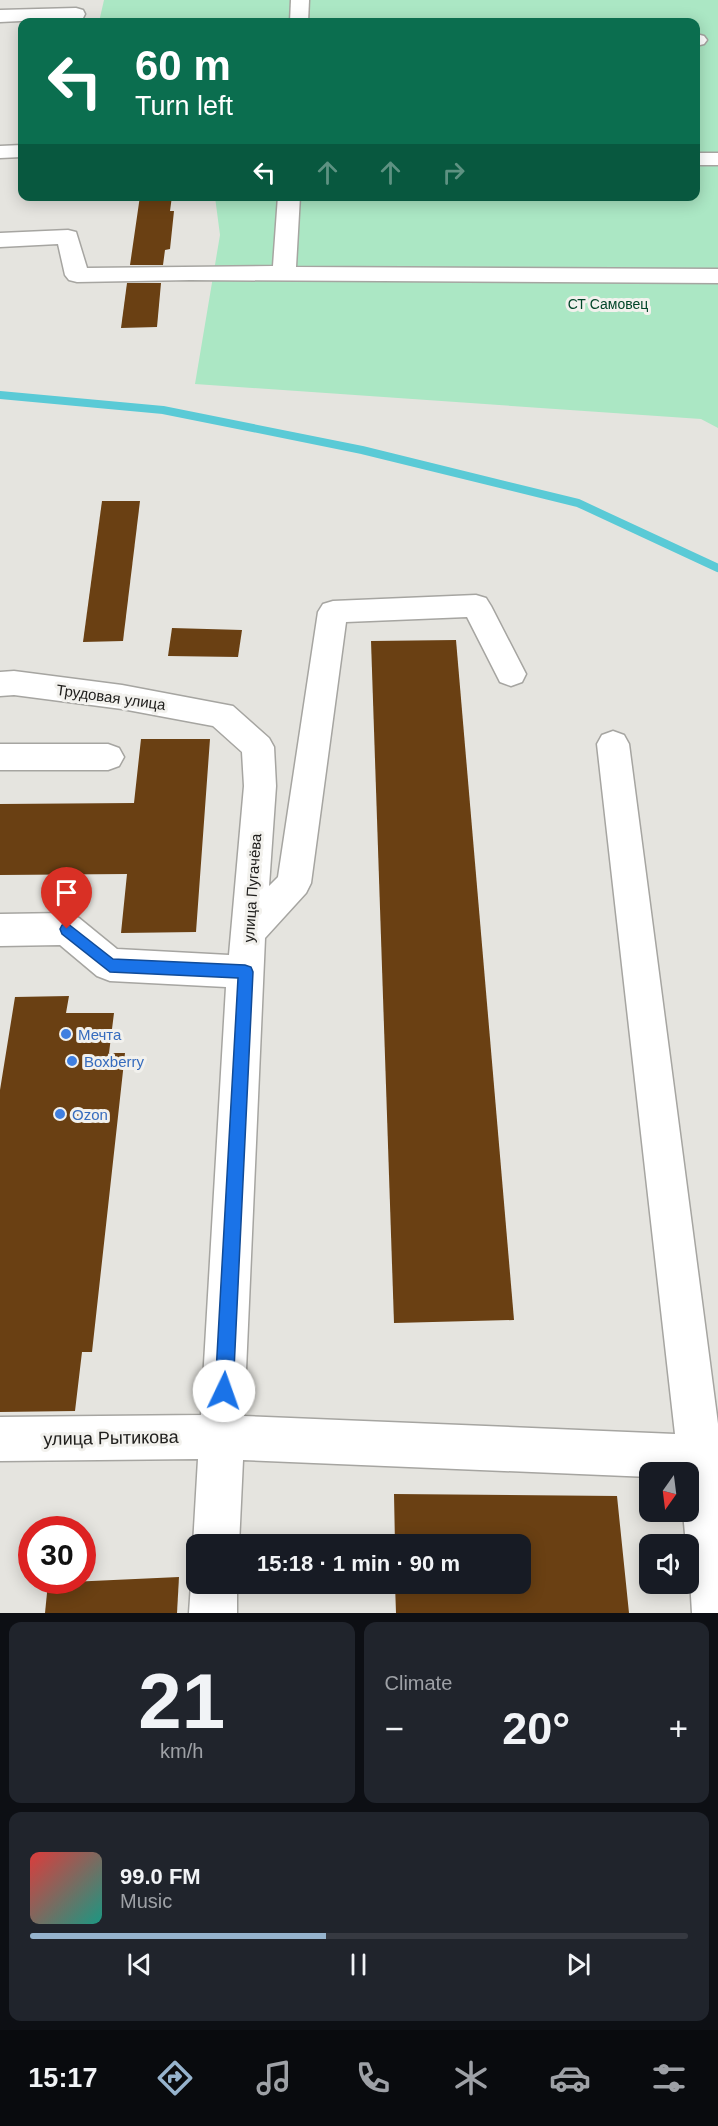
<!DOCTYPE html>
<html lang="en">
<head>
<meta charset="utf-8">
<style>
	body { margin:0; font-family:Arial,sans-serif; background:#20242c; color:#f1f3f6; height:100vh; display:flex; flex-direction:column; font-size:22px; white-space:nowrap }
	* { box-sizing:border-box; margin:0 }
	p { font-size:20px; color:#9ea1a6 }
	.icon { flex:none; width:33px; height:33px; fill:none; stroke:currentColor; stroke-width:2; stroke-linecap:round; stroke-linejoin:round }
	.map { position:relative; height:1613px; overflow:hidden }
	.details { display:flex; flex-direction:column; gap:9px; padding:9px; background:#0d0f14; flex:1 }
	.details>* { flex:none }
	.hud { position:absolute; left:18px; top:18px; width:682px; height:183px; border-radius:12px; box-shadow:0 3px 15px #0003; background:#0b6e4f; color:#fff; overflow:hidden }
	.needle { width:39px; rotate:194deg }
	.fabs { position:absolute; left:639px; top:1462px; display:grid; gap:12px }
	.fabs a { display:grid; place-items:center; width:60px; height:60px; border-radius:12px; background:#171b24; box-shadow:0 3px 15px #0003; font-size:30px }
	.speed { position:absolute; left:18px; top:1516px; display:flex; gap:12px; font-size:30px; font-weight:700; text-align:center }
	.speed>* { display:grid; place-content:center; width:78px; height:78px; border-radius:50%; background:#171b24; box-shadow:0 3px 15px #0003; line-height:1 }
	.speed .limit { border:9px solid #d22; background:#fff; color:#111 }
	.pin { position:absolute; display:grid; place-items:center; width:51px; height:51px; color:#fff; margin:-62px -26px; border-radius:50% 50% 50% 0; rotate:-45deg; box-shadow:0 0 6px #0007 }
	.pin .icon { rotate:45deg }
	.me { position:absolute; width:66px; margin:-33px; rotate:3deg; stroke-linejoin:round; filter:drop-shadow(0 0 4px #0008) }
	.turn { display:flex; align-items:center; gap:21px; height:126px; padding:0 18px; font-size:27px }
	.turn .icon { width:78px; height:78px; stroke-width:2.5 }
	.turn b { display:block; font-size:42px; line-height:51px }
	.lanes { display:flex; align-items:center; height:57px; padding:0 18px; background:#0003; justify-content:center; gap:30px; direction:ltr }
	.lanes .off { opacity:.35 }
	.big { font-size:45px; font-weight:800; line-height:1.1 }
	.details .widget { flex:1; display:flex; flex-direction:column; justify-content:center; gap:9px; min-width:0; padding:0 21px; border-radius:12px; background:#20242c }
	.details .dial { align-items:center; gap:0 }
	.dial b { font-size:78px; line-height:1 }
	.song { display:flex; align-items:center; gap:18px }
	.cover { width:72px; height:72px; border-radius:9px; background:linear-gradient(135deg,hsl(0 70% 55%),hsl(170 70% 35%)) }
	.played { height:6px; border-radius:3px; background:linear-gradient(90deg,#96b3cd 45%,#363941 45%) }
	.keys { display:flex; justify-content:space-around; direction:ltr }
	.heat { display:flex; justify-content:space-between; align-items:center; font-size:33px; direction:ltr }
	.details .tiles { flex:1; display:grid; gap:9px; grid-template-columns:1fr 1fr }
	.widget:last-child { grid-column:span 2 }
	.trip { position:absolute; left:186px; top:1534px; width:345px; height:60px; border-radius:12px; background:#171b24; box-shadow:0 3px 15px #0003; font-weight:800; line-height:60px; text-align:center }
	.tabs { display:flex; height:96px; justify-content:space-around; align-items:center; background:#090b0e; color:#9ea1a6 }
	.tabs .icon { width:42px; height:42px }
	.tabs .on { color:#96b3cd }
	.tabs b { font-size:27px; color:#f1f3f6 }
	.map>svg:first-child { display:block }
	.green { fill:#abe7c4 }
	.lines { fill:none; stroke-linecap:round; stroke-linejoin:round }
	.stream { stroke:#5acad6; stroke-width:8 }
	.building { fill:#6a4013 }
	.minor-casing { stroke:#a6a5a1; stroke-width:3 }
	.minor { fill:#fff; fill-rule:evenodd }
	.route { fill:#1a73e8; stroke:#114b97; stroke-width:1.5 }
	.shop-dot { fill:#3f7fe0; stroke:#f2f1ed; stroke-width:2 }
	.labels { text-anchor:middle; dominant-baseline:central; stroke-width:6; stroke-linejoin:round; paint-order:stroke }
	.far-park-label { font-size:14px; fill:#004528; stroke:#f2f1ed }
	.street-label { font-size:15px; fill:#21201e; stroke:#f2f1ed }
	.shop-label { font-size:15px; fill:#366cbe; stroke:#f2f1ed; text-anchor:start }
	.near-street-label { font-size:18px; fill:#21201e; stroke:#f2f1ed }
</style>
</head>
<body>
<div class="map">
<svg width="718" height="1613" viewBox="0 0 718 1613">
	<rect width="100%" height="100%" fill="#e5e4df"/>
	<path class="green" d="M104,0H718V428L701,419L195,384L220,235L215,197L696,196V22H99Z"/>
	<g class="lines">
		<path class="stream" d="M0,395L163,410L362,450L578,503L718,568"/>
	</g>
	<g class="building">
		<path d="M140,196H172L170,211H174L170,249L165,250L163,265H130Z"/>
		<path d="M127,283H161L157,327L121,328Z"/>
		<path d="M102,501H140L123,641L83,642Z"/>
		<path d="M172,628L242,630L238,657L168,656Z"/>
		<path d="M456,640L514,1320L394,1323L371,641Z"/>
		<path d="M141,739H210L196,932L121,933L127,874L0,875V804L134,803Z"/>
		<path d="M69,996L66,1013H114L109,1053H125L92,1352H82L75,1411L0,1412V1090L15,997Z"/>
		<path d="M394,1494L617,1496L629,1613H396L395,1584H520V1545H395Z"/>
		<path d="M179,1577L177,1613H45L48,1583Z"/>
	</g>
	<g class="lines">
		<defs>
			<g id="minor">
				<path d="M291,0H309L308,22H290Z"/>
				<path d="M76,8L83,10L85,14L83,18L0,22V10Z"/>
				<path d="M696,34L704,36L707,40L704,44L696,46Z"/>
				<path d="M22,145V157L0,158V146Z"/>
				<rect x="696" y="153" width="22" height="12"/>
				<path d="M278,196H300L296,267L718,269V283L190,280L77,282L69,280L65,275L58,244L0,247V233L68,230L76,232L87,268L273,266Z"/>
				<path d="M476,595L486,598L491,606L526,674L522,682L511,686L500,682L467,617L346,622L311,883L306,893L265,938L244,1416L675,1434L597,744L602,735L613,731L624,735L629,744L718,1424V1613H692L688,1545H686L683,1512H688V1473H650V1477L243,1460L239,1545H196V1554L193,1545L198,1459L0,1461V1417L201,1415L226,987L110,981L97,976L60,945L0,946V914L67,913L79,918L117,949L229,955L244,786L242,752L213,726L122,709L14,695L0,696V672L14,671L122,685L233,706L269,738L274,747L276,786L269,886L278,877L318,612L323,604L333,601Z"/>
				<path d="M0,744H108L119,748L124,757L119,766L108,770H0Z"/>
				<path d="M196,1570V1584H237V1613H189L191,1584Z"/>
			</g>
		</defs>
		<use href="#minor" class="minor-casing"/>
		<use href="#minor" class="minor"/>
	</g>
	<path class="route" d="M67,923L113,959L245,965L251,967L253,972L233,1391L231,1397L224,1400L218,1397L215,1391L238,978L110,972L62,934L60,929L62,925Z"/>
	<g class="shop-dot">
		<circle cx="66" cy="1034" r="6"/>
		<circle cx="72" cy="1061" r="6"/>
		<circle cx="60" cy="1114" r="6"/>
	</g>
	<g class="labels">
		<g class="far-park-label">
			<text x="608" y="304">СТ Самовец</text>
		</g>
		<g class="street-label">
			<text transform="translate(111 697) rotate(8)">Трудовая улица</text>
			<text transform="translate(252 888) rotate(-86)">улица Пугачёва</text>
		</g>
		<g class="shop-label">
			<text x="78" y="1034">Мечта</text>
			<text x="84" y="1061">Boxberry</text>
			<text x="72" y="1114">Ozon</text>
		</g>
		<g class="near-street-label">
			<text transform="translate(111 1438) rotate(-1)">улица Рытикова</text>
		</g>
	</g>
</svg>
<div class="fabs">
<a><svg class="needle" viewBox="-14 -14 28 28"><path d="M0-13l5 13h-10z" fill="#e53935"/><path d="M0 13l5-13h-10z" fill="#9ea1a6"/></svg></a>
<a><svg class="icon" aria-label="sound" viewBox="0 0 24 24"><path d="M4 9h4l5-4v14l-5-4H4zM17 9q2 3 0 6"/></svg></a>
</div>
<div class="speed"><div class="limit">30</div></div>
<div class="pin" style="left:67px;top:929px;background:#d93025"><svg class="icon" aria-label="arrive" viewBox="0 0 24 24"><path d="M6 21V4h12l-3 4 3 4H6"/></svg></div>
<svg class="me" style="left:224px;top:1391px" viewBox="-20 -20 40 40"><circle r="19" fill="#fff"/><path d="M0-13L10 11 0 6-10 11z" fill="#1a73e8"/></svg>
<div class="trip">15:18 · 1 min · 90 m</div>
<div class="hud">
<div class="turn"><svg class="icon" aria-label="left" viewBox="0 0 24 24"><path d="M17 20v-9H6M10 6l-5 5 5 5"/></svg><div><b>60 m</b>Turn left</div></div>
<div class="lanes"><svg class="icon" aria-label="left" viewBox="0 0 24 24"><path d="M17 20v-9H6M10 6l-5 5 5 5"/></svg><svg class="icon off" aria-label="ahead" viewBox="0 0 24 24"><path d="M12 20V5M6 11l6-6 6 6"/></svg><svg class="icon off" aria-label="ahead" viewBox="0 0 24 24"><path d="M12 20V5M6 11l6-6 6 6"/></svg><svg class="icon off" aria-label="right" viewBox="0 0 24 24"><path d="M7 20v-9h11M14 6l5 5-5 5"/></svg></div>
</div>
</div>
<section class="details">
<div class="tiles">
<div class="widget dial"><b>21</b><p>km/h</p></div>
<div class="widget"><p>Climate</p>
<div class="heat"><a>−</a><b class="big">20°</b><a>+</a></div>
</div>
<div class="widget">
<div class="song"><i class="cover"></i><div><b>99.0 FM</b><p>Music</p></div></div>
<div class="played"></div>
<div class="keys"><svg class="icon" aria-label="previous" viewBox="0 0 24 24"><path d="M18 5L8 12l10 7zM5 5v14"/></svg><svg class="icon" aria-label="pause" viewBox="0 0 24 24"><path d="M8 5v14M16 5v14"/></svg><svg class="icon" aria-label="next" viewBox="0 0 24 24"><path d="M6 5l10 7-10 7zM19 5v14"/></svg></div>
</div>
</div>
</section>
<nav class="tabs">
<b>15:17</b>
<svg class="icon on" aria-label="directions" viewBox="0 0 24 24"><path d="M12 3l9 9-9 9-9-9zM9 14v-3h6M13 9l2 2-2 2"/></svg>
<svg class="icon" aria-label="music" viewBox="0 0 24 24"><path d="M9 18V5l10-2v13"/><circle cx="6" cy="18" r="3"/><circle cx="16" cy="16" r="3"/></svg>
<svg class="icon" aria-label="phone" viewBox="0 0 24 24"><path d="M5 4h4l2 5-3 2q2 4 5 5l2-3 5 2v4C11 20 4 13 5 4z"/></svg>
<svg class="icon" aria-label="climate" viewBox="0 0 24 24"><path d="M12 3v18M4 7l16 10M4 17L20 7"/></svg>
<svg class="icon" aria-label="car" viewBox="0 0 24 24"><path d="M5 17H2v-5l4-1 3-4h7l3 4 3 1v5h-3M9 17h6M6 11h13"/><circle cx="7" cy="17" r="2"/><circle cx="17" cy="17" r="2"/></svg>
<svg class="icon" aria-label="filters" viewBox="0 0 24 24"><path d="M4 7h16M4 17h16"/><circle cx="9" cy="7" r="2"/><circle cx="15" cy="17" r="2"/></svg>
</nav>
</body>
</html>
